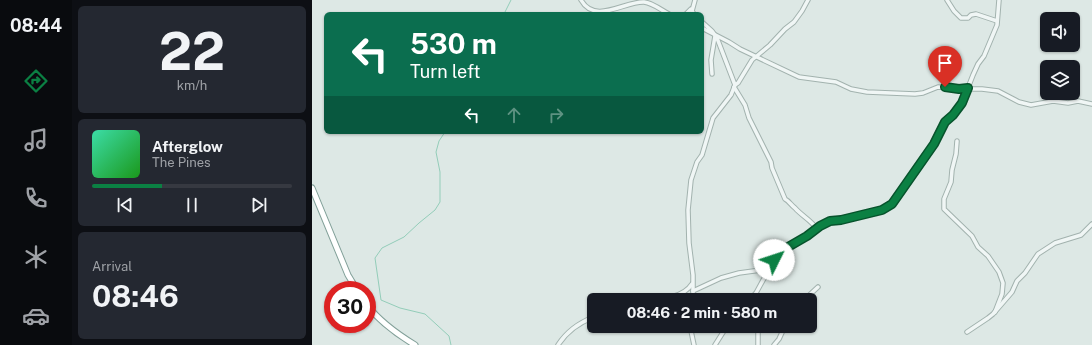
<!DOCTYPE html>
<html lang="en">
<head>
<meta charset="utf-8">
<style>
	body { margin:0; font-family:"Public Sans",sans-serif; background:#242831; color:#f1f3f6; height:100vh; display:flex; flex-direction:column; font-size:15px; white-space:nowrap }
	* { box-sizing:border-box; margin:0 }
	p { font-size:13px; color:#9ea1a6 }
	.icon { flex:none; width:22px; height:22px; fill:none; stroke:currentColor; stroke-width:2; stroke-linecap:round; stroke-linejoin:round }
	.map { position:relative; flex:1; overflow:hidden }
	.side { display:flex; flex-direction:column; gap:6px; padding:6px; background:#0d0f14; width:240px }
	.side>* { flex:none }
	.top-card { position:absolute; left:12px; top:12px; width:380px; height:122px; border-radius:6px; box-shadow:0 1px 3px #0004; background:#0b6e4f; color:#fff; overflow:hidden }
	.controls { position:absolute; left:728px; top:12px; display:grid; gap:8px }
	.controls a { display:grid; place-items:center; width:40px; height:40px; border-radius:6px; background:#171b24; box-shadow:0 1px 3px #0004; font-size:20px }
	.speed { position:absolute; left:12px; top:281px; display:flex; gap:8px; font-size:20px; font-weight:700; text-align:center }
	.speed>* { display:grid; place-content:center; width:52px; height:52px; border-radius:50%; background:#171b24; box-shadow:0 1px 3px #0004; line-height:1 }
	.speed .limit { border:6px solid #d22; background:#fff; color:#111 }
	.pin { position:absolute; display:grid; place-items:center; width:34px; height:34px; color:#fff; margin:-41px -17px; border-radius:50% 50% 50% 0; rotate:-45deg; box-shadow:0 0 4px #0007 }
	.pin .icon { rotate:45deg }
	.me { position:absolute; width:44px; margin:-22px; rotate:49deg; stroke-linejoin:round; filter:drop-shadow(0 0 3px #0008) }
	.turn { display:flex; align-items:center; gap:14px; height:84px; padding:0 20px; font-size:18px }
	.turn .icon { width:52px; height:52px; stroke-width:2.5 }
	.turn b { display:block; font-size:28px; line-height:34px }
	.lanes { display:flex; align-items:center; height:38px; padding:0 20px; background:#0003; justify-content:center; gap:20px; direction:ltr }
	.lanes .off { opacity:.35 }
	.big { font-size:30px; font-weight:700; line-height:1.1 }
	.side .widget { flex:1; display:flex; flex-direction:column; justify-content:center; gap:6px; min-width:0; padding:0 14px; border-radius:6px; background:#242831 }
	.side .dial { align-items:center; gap:0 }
	.dial b { font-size:52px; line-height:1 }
	.song { display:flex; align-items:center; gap:12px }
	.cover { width:48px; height:48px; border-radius:6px; background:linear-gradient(135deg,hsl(160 70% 55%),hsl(120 70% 35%)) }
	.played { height:4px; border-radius:2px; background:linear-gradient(90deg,#0b8043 35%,#363941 35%) }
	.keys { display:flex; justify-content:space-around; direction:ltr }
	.trip { position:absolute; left:275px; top:293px; width:230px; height:40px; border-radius:6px; background:#171b24; box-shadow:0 1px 3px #0004; font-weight:700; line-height:40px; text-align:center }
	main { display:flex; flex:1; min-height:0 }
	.tabs { display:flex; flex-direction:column; width:72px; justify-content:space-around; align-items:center; background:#090b0e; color:#9ea1a6 }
	.tabs .icon { width:28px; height:28px }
	.tabs .selected { color:#0b8043 }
	.tabs b { font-size:18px; color:#f1f3f6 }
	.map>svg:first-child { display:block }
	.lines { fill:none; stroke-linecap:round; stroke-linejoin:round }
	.stream { stroke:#93cdb9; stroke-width:1 }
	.minor-casing { stroke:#a2b2ae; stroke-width:5.5 }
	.highway-casing { stroke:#82a099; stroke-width:7 }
	.minor { stroke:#f0f6f5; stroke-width:3.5 }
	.highway { stroke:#fff; stroke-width:5 }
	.route-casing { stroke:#07532c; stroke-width:10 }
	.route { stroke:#0b8043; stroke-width:7 }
</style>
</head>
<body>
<main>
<nav class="tabs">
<b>08:44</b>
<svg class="icon selected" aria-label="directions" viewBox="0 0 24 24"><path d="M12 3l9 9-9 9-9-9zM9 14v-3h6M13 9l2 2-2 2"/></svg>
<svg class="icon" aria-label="music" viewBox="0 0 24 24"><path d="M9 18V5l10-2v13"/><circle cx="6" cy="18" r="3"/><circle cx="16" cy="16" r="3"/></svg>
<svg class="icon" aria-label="phone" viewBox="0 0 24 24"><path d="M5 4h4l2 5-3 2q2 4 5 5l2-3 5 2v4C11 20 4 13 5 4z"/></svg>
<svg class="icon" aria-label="climate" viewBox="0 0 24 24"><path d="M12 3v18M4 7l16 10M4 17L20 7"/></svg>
<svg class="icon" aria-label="car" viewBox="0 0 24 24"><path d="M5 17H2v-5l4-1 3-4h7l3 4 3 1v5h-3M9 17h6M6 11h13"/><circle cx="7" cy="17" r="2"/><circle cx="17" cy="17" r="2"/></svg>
</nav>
<section class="side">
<div class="widget dial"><b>22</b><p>km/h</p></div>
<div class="widget">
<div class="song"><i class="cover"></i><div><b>Afterglow</b><p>The Pines</p></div></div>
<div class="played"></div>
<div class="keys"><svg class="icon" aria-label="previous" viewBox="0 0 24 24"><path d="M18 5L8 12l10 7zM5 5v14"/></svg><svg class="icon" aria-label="pause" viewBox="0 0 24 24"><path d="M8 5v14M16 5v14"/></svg><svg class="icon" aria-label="next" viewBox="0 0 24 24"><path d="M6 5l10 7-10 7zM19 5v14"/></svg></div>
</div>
<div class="widget"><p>Arrival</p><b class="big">08:46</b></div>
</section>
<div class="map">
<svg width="780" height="345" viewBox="0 0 780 345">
	<rect width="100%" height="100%" fill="#dde8e5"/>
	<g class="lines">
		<g class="stream">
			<path d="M192,14L199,0"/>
			<path d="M133,132L127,141L124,152L128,172V202L123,210L107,223L92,237L70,248L63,258L69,300L88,308L113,314L137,336L139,345"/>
		</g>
		<defs>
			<g id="minor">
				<path d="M269,0C283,25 313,1 332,2C341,3 349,10 357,14"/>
				<path d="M635,0L642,11L649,18H656L659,15L664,14L685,21"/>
				<path d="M374,14L379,9"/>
				<path d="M382,14L380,11L383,0"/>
				<path d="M390,28L417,42L428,49L487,77L524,82L539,89L555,92L603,94L611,93L626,87L647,89H670L686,91L707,102L719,105L741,101L756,103L766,101L780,104"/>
				<path d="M400,74L399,60L403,36"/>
				<path d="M423,85L426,83L440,60L458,45L473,29L482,22L490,11L496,0"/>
				<path d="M422,87L433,105L437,118L459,162L460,168L473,199C477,201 479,205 483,208C490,216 499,220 505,229"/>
				<path d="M645,141L644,154L640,170L639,182L632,199V209L660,236L666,247L676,256L687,272L691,283L690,294L683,312"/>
				<path d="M381,291L409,278L427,273L449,270L457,268"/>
				<path d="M334,300C350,299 371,298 380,284"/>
				<path d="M380,300L381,295V275L377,243L376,210L379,180L385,162L390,155L401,118L419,95L423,85L405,38L400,31L390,22"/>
				<path d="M437,300L443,294"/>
				<path d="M443,300L444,293L462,260L476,247L495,236L508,226L518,221L529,220L570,210L580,204L587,196L622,145L633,122L641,115L650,103L661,75L666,64L672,56L685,25L687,0"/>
				<path d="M492,300L506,287"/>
				<path d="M378,326L382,345"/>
				<path d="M655,332L676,318L681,314L700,292L705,281L713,273L726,254L743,243L769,235L780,224"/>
				<path d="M246,345C255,331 266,323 282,317"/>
				<path d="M403,345L415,326"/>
				<path d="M446,345V326"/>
				<path d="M462,345L467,339L473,326"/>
			</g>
			<g id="highway">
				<path d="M0,188L36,275L45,290"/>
				<path d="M55,305C68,322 85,334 103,345"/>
			</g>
		</defs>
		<use href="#minor" class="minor-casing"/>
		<use href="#highway" class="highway-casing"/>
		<use href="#minor" class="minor"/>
		<use href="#highway" class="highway"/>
	</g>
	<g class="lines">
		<defs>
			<path id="route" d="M462,260L476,247L495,236L508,226L518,221L529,220L570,210L580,204L622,144L633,122L641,115L650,103L656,88L647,89L633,87"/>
		</defs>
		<use href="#route" class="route-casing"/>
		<use href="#route" class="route"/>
	</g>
</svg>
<div class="controls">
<a><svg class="icon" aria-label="sound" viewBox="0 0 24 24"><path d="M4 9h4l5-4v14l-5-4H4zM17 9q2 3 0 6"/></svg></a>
<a><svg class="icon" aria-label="layers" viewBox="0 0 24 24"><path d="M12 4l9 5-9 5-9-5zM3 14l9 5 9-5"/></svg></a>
</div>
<div class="speed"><div class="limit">30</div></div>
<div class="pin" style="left:633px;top:87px;background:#d93025"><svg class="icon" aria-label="arrive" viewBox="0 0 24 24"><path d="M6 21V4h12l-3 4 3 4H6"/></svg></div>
<svg class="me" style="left:462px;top:260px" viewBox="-20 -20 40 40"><circle r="19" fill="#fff"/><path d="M0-13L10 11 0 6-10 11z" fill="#0b8043"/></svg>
<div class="trip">08:46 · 2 min · 580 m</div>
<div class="top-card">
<div class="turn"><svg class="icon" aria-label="left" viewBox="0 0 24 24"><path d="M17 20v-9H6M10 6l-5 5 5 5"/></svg><div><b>530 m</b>Turn left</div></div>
<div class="lanes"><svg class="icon" aria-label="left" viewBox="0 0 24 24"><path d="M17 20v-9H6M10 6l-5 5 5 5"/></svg><svg class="icon off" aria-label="ahead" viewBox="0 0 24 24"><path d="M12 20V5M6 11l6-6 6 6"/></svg><svg class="icon off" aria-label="right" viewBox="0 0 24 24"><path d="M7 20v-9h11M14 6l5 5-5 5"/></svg></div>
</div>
</div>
</main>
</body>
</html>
